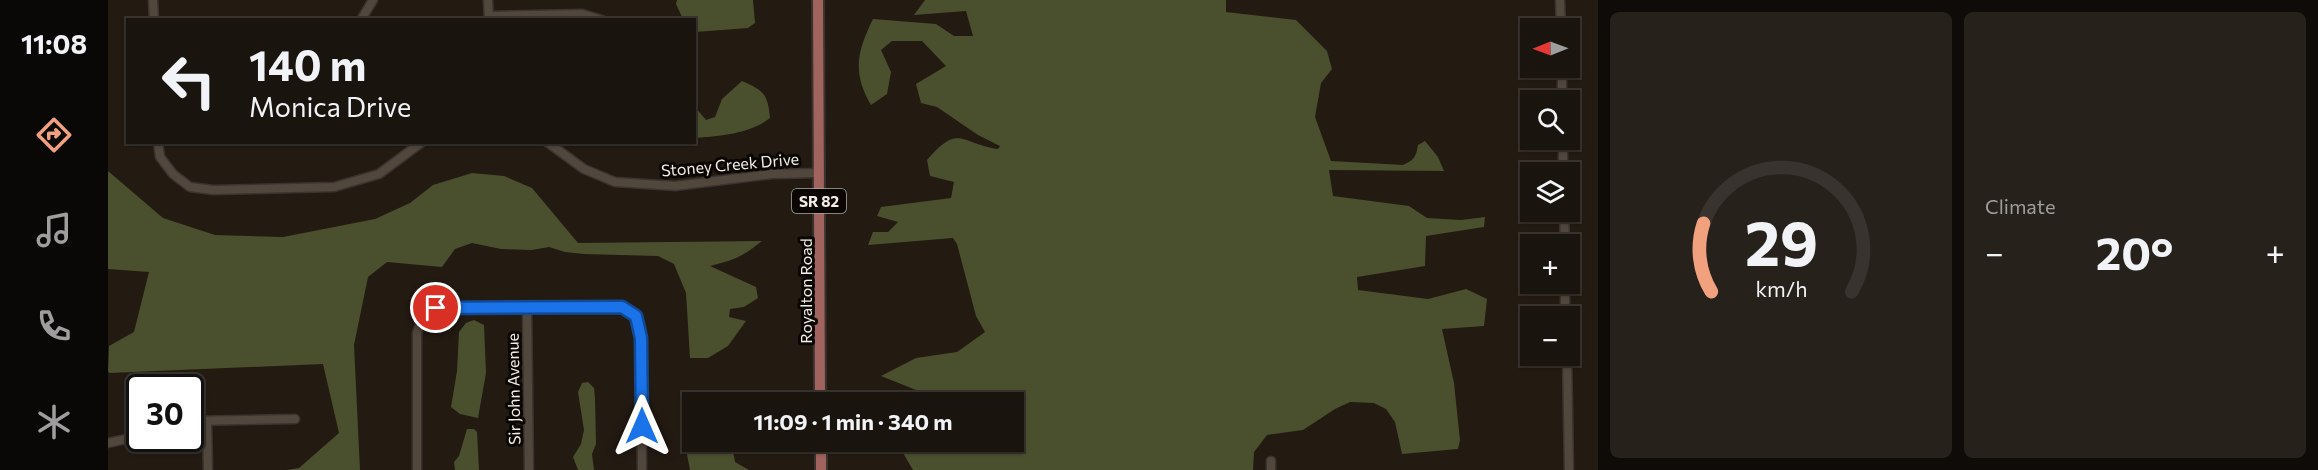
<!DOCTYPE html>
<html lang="en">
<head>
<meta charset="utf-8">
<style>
	body { margin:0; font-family:Commissioner,sans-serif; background:#27211c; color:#f1f3f6; height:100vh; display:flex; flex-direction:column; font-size:22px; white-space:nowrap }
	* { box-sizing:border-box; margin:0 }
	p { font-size:20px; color:#9f9e9e }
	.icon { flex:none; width:33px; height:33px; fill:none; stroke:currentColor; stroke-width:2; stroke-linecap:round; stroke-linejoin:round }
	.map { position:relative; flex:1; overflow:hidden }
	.panel { display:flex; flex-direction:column; gap:12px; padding:12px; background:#0e0b08; width:720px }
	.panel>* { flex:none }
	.banner { position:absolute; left:18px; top:18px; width:570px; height:126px; border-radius:0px; box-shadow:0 2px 4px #0004,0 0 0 2px #38332e; background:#1a140e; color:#f1f3f6; overflow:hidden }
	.needle { width:39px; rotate:269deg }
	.tools { position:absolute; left:1412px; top:18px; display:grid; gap:12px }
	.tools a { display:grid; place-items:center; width:60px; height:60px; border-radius:0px; background:#1a140e; box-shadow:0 2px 4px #0004,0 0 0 2px #38332e; font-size:30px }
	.speed { position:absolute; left:18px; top:374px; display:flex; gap:12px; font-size:30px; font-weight:700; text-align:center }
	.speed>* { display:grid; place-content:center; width:78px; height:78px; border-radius:50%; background:#1a140e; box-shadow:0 2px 4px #0004,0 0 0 2px #38332e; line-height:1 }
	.speed .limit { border:3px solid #111; border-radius:9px; background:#fff; color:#111 }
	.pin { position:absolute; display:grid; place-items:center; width:51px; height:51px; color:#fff; margin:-26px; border:3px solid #fff; border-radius:50%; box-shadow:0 2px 6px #0007 }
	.me { position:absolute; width:66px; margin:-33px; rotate:0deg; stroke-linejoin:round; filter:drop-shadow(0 0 4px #0008) }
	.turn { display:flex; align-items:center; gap:21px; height:126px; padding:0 24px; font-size:27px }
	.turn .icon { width:78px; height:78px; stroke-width:2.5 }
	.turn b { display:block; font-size:42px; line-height:51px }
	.big { font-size:45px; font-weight:700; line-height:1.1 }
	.panel .tile { flex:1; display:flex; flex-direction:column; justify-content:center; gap:9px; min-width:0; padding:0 21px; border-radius:9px; background:#27211c }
	.panel .dial { align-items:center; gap:0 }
	.dial svg { height:156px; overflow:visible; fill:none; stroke:#38332e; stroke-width:7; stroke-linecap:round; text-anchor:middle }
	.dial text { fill:#f1f3f6; stroke:none }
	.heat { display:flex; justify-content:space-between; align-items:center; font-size:33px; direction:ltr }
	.panel .tiles { flex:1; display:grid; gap:12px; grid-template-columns:repeat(2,1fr) }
	.trip { position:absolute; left:574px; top:392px; width:342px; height:60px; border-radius:0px; background:#1a140e; box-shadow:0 2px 4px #0004,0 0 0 2px #38332e; font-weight:700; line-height:60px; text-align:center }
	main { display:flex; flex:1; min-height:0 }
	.menu { display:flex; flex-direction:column; width:108px; justify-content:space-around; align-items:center; background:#0a0806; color:#9f9e9e }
	.menu .icon { width:42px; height:42px }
	.menu .current { color:#f1a17d }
	.menu b { font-size:27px; color:#f1f3f6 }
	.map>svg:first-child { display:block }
	.forest { fill:#4a4f2d }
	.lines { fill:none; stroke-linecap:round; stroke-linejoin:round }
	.minor-casing { stroke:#3a332f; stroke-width:11 }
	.major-casing { stroke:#3a332f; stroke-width:14 }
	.minor { stroke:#52473d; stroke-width:8 }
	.major { stroke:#a1635e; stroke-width:10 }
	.route-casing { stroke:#114b97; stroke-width:15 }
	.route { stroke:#1a73e8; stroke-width:10 }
	.labels { text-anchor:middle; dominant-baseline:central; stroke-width:6; stroke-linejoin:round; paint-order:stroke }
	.shield { fill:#0a0604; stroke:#ada8a3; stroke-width:1.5 }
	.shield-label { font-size:15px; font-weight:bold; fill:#f3ede7 }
	.street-label { font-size:16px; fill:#f3ede7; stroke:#0a0604 }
</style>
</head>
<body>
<main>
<nav class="menu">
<b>11:08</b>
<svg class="icon current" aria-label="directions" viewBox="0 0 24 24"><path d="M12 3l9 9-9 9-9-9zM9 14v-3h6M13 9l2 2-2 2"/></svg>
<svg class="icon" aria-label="music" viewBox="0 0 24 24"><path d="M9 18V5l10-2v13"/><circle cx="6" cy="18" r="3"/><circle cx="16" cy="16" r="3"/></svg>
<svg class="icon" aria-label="phone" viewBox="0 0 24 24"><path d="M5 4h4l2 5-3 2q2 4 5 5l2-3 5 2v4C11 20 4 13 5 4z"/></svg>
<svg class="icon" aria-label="climate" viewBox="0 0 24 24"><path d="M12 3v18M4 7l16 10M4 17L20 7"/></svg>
</nav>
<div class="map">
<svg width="1490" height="470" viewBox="0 0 1490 470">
	<rect width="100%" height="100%" fill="#231a12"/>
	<g class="forest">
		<path d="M569,0H645L647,23L640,28L587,32L586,20L575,19L568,4Z"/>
		<path d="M817,0H1118V12L1188,20L1219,51L1224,69L1213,83L1207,117L1223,161L1295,165C1306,160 1308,157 1310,145L1317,141L1330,157L1336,171L1221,170L1225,196L1301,206L1319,218L1353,220L1377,217L1376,227L1318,236L1317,266L1249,277L1250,290L1320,299L1358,289L1379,299L1376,326L1334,329L1346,383L1352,440L1350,449L1294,454L1287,422L1278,409L1266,403L1242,402L1227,409L1195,430L1159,435L1146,452L1145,470H805L788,441H906V402H811L808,390L773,376L808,358L849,352L877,332L868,316L849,244L845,238L760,245L765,232H780L790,222L769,216L773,207L843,198L846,182L822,176L819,160C851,123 851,143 890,149L892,146L870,135L829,107L813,103L808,84L838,66L814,41H784L773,50L783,72L779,94L763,105C744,72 749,52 765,19L828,24L846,36H865L858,11L806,15Z"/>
		<path d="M634,81C655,90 660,94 662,118C642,134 611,136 587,138V107L598,120L607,117L614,99Z"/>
		<path d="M0,171L55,218L107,235L175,237L267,219L302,203L325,185L364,173L396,176L424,188L470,243L654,241C634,257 626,260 602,266L648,287L650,298L636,307L622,309L621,317L638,321L620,346L600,358H582L578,293L566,264L550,256L476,254L457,252L441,247L424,250L393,249L364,243L347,249L334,267L279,262L260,277L246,345L252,470H179L191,468L231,433L215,364L1,373L0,371L1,346L26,332L41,272L0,269Z"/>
		<path d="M366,320L376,325L378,373L370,418L352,414L343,407L349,371L351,332L358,323Z"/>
		<path d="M480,382L486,388L487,398L488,444L484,454L486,470H470L465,457L473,444L476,430L470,392L474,383Z"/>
		<path d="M588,393L596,402H585V441H620L624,446L627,462L641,470H582L575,434L573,403Z"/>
		<path d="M359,429H366L369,432L371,470H347L346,462L351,456Z"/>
	</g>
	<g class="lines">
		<defs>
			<g id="minor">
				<path d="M45,0L46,20"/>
				<path d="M380,0L381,20"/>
				<path d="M1452,0L1453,28"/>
				<path d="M381,16L474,14L494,20"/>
				<path d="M253,20L265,0"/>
				<path d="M1454,68V100"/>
				<path d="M1455,140V172"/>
				<path d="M50,142L52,157L65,174L82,187L105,190L226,187L271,174L314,142"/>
				<path d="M439,142L476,169L507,182L567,186L664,174L711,173"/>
				<path d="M1456,212L1457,244"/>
				<path d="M419,307L421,470"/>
				<path d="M1457,316V284"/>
				<path d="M1459,356L1461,470"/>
				<path d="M82,421L187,419"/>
				<path d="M99,421L100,470"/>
				<path d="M0,443L32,436"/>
				<path d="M1163,461V470"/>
				<path d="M309,470V333L315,316L328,308L514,307L528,316L533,338L534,470"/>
			</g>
			<g id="major">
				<path d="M710,0L712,402"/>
				<path d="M713,441V470"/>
			</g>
		</defs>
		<use href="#minor" class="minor-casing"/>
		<use href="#major" class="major-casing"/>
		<use href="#minor" class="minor"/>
		<use href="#major" class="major"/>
	</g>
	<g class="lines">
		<defs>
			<path id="route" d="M328,308L514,307L528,316L533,338L534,426"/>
		</defs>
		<use href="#route" class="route-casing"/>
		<use href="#route" class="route"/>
	</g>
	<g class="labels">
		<rect class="shield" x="684" y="189" width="54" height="24" rx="4.5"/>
		<g class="shield-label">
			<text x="711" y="201">SR 82</text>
		</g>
		<g class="street-label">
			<text transform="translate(622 164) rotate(-5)">Stoney Creek Drive</text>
			<text transform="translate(697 291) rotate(-90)">Royalton Road</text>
			<text transform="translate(405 389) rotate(-91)">Sir John Avenue</text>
		</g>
	</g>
</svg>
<div class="tools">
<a><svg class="needle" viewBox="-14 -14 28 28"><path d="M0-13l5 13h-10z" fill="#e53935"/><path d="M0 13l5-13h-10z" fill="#9f9e9e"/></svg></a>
<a><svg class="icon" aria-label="search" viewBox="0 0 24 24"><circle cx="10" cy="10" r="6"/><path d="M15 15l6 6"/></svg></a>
<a><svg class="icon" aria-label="layers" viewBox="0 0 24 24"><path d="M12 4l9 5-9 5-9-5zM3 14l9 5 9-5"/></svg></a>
<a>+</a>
<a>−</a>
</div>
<div class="speed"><div class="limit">30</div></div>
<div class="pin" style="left:328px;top:308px;background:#d93025"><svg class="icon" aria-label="arrive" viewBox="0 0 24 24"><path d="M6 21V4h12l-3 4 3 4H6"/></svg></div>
<svg class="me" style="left:534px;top:426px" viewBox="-20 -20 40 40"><path d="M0-17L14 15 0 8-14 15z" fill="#1a73e8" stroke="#fff" stroke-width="4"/></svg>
<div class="trip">11:09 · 1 min · 340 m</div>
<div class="banner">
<div class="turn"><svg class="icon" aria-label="left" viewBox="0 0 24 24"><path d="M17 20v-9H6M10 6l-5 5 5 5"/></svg><div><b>140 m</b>Monica Drive</div></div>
</div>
</div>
<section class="panel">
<div class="tiles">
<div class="tile dial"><svg viewBox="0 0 100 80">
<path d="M14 69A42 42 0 1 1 86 69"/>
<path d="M14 69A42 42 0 0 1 10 34" stroke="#f1a17d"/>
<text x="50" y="56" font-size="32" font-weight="700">29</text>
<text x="50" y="72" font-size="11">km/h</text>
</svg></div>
<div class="tile"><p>Climate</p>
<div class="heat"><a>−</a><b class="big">20°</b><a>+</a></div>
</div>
</div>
</section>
</main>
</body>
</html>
